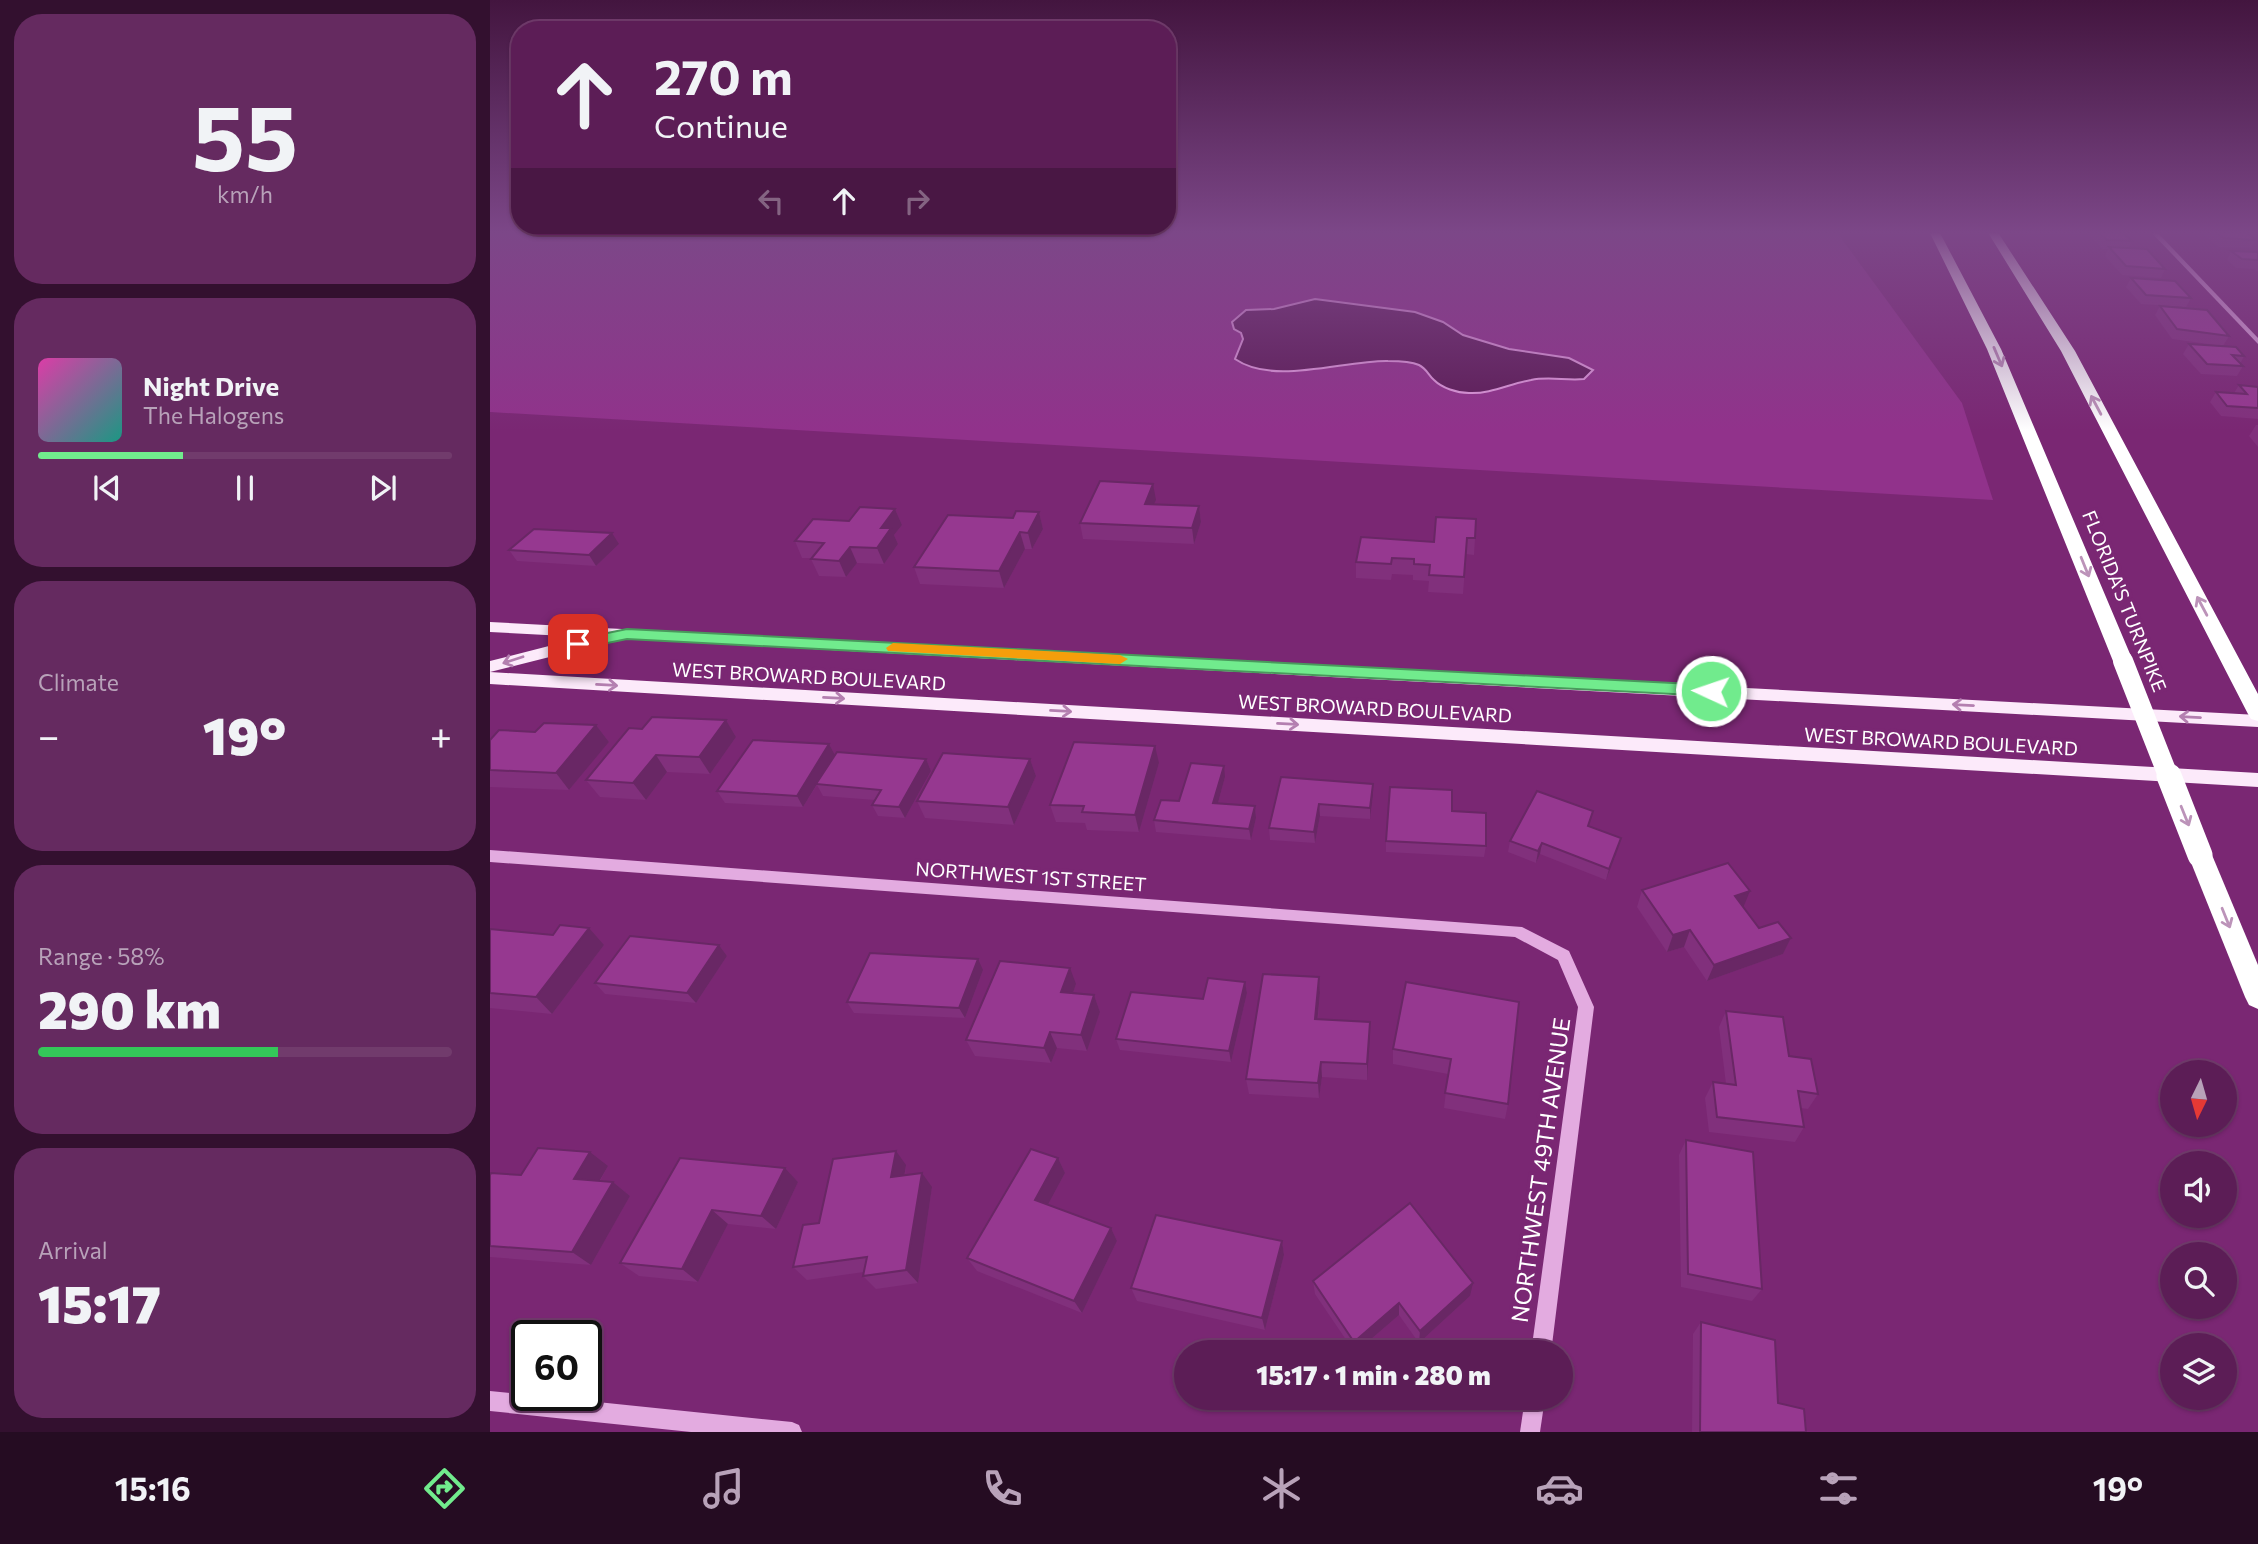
<!DOCTYPE html>
<html lang="en">
<head>
<meta charset="utf-8">
<style>
	body { margin:0; font-family:Commissioner,sans-serif; background:#652a60; color:#f1f3f6; height:100vh; display:flex; flex-direction:column; font-size:26px; white-space:nowrap }
	* { box-sizing:border-box; margin:0 }
	p { font-size:23px; color:#b8a2b9 }
	.icon { flex:none; width:38px; height:38px; fill:none; stroke:currentColor; stroke-width:2; stroke-linecap:round; stroke-linejoin:round }
	.map { position:relative; flex:1; overflow:hidden }
	.sheet { display:flex; flex-direction:column; gap:14px; padding:14px; background:#33102f; width:490px }
	.sheet>* { flex:none }
	.banner { position:absolute; left:21px; top:21px; width:665px; height:214px; border-radius:28px; box-shadow:0 2px 5px #0004,0 0 0 2px #713b6c; background:#5c1d56; color:#f1f3f6; overflow:hidden }
	.needle { width:46px; rotate:185deg }
	.tools { position:absolute; left:1670px; top:1060px; display:grid; gap:14px }
	.tools a { display:grid; place-items:center; width:77px; height:77px; border-radius:50%; background:#5c1d56; box-shadow:0 2px 5px #0004,0 0 0 2px #713b6c; font-size:35px }
	.speed { position:absolute; left:21px; top:1320px; display:flex; gap:14px; font-size:35px; font-weight:700; text-align:center }
	.speed>* { display:grid; place-content:center; width:91px; height:91px; border-radius:50%; background:#5c1d56; box-shadow:0 2px 5px #0004,0 0 0 2px #713b6c; line-height:1 }
	.speed .limit { border:4px solid #111; border-radius:10px; background:#fff; color:#111 }
	.pin { position:absolute; display:grid; place-items:center; width:60px; height:60px; color:#fff; margin:-30px; border-radius:14px; box-shadow:0 4px 10px #0006 }
	.me { position:absolute; width:77px; margin:-38px; rotate:273deg; stroke-linejoin:round; filter:drop-shadow(0 0 5px #0008) }
	.turn { display:flex; align-items:center; gap:24px; height:147px; padding:0 28px; font-size:32px }
	.turn .icon { width:91px; height:91px; stroke-width:2.5 }
	.turn b { display:block; font-size:49px; line-height:60px }
	.lanes { display:flex; align-items:center; height:66px; padding:0 28px; background:#0003; justify-content:center; gap:35px; direction:ltr }
	.lanes .off { opacity:.35 }
	.big { font-size:52px; font-weight:800; line-height:1.1 }
	.sheet .card { flex:1; display:flex; flex-direction:column; justify-content:center; gap:10px; min-width:0; padding:0 24px; border-radius:28px; background:#652a60 }
	.sheet .dial { align-items:center; gap:0 }
	.dial b { font-size:91px; line-height:1 }
	.song { display:flex; align-items:center; gap:21px }
	.cover { width:84px; height:84px; border-radius:10px; background:linear-gradient(135deg,hsl(320 70% 55%),hsl(170 70% 35%)) }
	.played { height:7px; border-radius:4px; background:linear-gradient(90deg,#71eb8d 35%,#713b6c 35%) }
	.keys { display:flex; justify-content:space-around; direction:ltr }
	.heat { display:flex; justify-content:space-between; align-items:center; font-size:38px; direction:ltr }
	.charge { height:10px; border-radius:5px; background:linear-gradient(90deg,#34c759 58%,#713b6c 0) }
	.trip { position:absolute; left:684px; top:1340px; width:399px; height:70px; border-radius:35px; background:#5c1d56; box-shadow:0 2px 5px #0004,0 0 0 2px #713b6c; font-weight:800; line-height:70px; text-align:center }
	.dock { display:flex; height:112px; justify-content:space-around; align-items:center; background:#250c22; color:#b8a2b9 }
	.dock .icon { width:49px; height:49px }
	.dock .on { color:#71eb8d }
	.dock b { font-size:32px; color:#f1f3f6 }
	main { display:flex; flex:1; min-height:0 }
	.map>svg:first-child { display:block }
	.green { fill:#91328b }
	.water { fill:#5b1b55; stroke:#e49fe0; stroke-width:2 }
	.lines { fill:none; stroke-linecap:round; stroke-linejoin:round }
	.minor { fill:#e3abe0; fill-rule:evenodd }
	.major { fill:#fceafa; fill-rule:evenodd }
	.highway { fill:#fff; fill-rule:evenodd }
	.highway-bridge-far1 { stroke:#fff; stroke-width:20 }
	.highway-bridge { stroke:#fff; stroke-width:25 }
	.wall { fill:#81307c }
	.shaded-wall { fill:#692765 }
	.building { fill:#963890; stroke:#692765; stroke-width:2 }
	.oneway { stroke:#bc93b9 }
	.oneway2 { stroke:#b47fb0 }
	.route { fill:#71eb8d; stroke:#49995c; stroke-width:2 }
	.slow { fill:#f59e0b }
	.labels { text-anchor:middle; dominant-baseline:central; stroke-width:7; stroke-linejoin:round; paint-order:stroke }
	.street-label { font-size:19px; fill:#fff; stroke:#7a2773 }
	.near-street-label { font-size:23px; fill:#fff; stroke:#7a2773 }
</style>
</head>
<body>
<main>
<section class="sheet">
<div class="card dial"><b>55</b><p>km/h</p></div>
<div class="card">
<div class="song"><i class="cover"></i><div><b>Night Drive</b><p>The Halogens</p></div></div>
<div class="played"></div>
<div class="keys"><svg class="icon" aria-label="previous" viewBox="0 0 24 24"><path d="M18 5L8 12l10 7zM5 5v14"/></svg><svg class="icon" aria-label="pause" viewBox="0 0 24 24"><path d="M8 5v14M16 5v14"/></svg><svg class="icon" aria-label="next" viewBox="0 0 24 24"><path d="M6 5l10 7-10 7zM19 5v14"/></svg></div>
</div>
<div class="card"><p>Climate</p>
<div class="heat"><a>−</a><b class="big">19°</b><a>+</a></div>
</div>
<div class="card"><p>Range · 58%</p><b class="big">290 km</b><div class="charge"></div></div>
<div class="card"><p>Arrival</p><b class="big">15:17</b></div>
</section>
<div class="map">
<svg width="1768" height="1432" viewBox="0 0 1768 1432">
	<rect width="100%" height="100%" fill="#7a2773"/>
	<path class="green" d="M0,231H1346L1472,403L1503,500L0,412Z"/>
	<path class="water" d="M825,299L925,312L953,322L973,335L1019,349L1079,358L1103,370L1094,379C1077,381 1059,376 1041,380C1019,384 1001,394 979,393C967,393 952,388 944,380C938,375 937,369 929,365C920,361 908,361 898,361C854,360 784,386 745,359L753,339L751,333L744,329L742,322L756,310L784,309Z"/>
	<g class="lines">
		<g class="minor">
			<path d="M1660,231H1666L1768,338V344Z"/>
			<path d="M0,850L1032,927L1079,951L1104,1007L1061,1353H1041L1088,1007L1068,960L1025,937L0,862Z"/>
			<path d="M0,1391L302,1422L309,1425L312,1432H201L0,1411Z"/>
			<path d="M1035,1398H1055L1050,1432H1030Z"/>
		</g>
		<path class="major" d="M0,622L1768,715V727L117,638L115,643L0,672L1768,773V787L0,684V661L94,637L0,632Z"/>
		<g class="highway">
			<path d="M1439,231H1449L1511,349L1643,661L1640,666H1626L1623,661L1497,349Z"/>
			<path d="M1497,231H1507L1585,351L1768,694V721L1761,719L1758,714L1571,351Z"/>
			<path d="M1710,846L1718,848L1722,855L1768,965V1009L1759,1005L1755,997L1698,855L1702,848Z"/>
		</g>
		<path class="highway-bridge-far1" d="M1633,661L1679,778"/>
		<path class="highway-bridge" d="M1679,776L1710,855"/>
	</g>
	<g class="wall">
		<path d="M1601,231H1641L1642,232L1639,239L1642,241L1638,248L1675,269L1671,278L1632,275L1615,256L1618,249H1613L1599,235Z"/>
		<path d="M1715,231H1754L1766,240L1761,248L1729,247L1713,234Z"/>
		<path d="M1741,251L1768,252V272L1764,269L1746,268L1737,260Z"/>
		<path d="M1641,278L1701,298L1696,307L1651,304L1636,287Z"/>
		<path d="M1670,306L1739,336L1733,346L1682,339L1665,315Z"/>
		<path d="M1699,344L1754,356L1750,364L1753,366L1747,376L1711,374L1693,354Z"/>
		<path d="M1749,385L1768,387V419L1731,416L1720,402L1726,392L1744,393Z"/>
		<path d="M1766,425H1768V447L1759,436Z"/>
		<path d="M666,500L664,504L709,506L711,522L704,544L593,539L590,523Z"/>
		<path d="M405,509L412,525L404,535L408,544L394,564L367,563L356,577L329,576L321,559L322,558H312L305,541L359,521Z"/>
		<path d="M549,512L553,529L542,549H535L514,588L430,584L424,567Z"/>
		<path d="M946,517L985,538L984,555L976,554L973,594L938,592L939,581L923,580V575L902,574L901,580L866,578V562L944,542Z"/>
		<path d="M129,544L106,566L27,561L19,550Z"/>
		<path d="M236,720L246,737L220,774L177,772L156,800L110,797L96,780L152,729Z"/>
		<path d="M106,725L119,742L79,790L0,787V740L45,732Z"/>
		<path d="M339,744L345,755L436,759L441,771L415,818L388,816L382,805L385,800L333,796L327,785L313,807L235,803L227,791Z"/>
		<path d="M540,759L546,776L524,825L435,818L427,801Z"/>
		<path d="M669,763L649,832L597,830L595,823L566,822L560,805Z"/>
		<path d="M735,777L728,803L765,806L766,818L761,840L666,832L664,820L689,801Z"/>
		<path d="M791,777L883,784V795L880,819L830,816L825,843L780,840L779,828Z"/>
		<path d="M962,811L996,846L994,857L896,852V841Z"/>
		<path d="M1099,826L1131,838L1128,849L1116,880L1050,854L1046,863L1018,852L1020,841Z"/>
		<path d="M1152,890L1253,907L1269,928L1301,938L1293,954L1217,981L1194,947L1177,952L1147,907Z"/>
		<path d="M0,929L114,945L62,1014L0,1008Z"/>
		<path d="M229,945L237,956L206,1003L115,994L105,983Z"/>
		<path d="M493,970L475,1018L364,1013L357,1002Z"/>
		<path d="M829,977L830,993L828,1019L880,1022V1038L877,1080L832,1077L829,1098L759,1094L756,1079Z"/>
		<path d="M755,982L757,993L741,1062L630,1050L626,1039L713,999Z"/>
		<path d="M916,982L1018,1104L1015,1119L954,1108L958,1074L903,1064V1049Z"/>
		<path d="M586,984L583,993L604,995L610,1012L597,1051L567,1048L561,1063L485,1056L476,1040Z"/>
		<path d="M1236,1011L1299,1056L1328,1094L1318,1109L1311,1108L1314,1127L1305,1142L1219,1132L1215,1098L1223,1082L1236,1084L1229,1027Z"/>
		<path d="M1196,1140L1272,1289L1262,1301L1191,1287L1189,1155Z"/>
		<path d="M568,1158L575,1173L558,1205L621,1228L627,1241L592,1313L487,1271L477,1258Z"/>
		<path d="M416,1165L415,1175L442,1187L428,1283L386,1289L373,1276L374,1272L317,1280L303,1267L329,1223Z"/>
		<path d="M118,1166L110,1181L123,1182L140,1196L101,1265L0,1257V1175H31Z"/>
		<path d="M295,1168L308,1182L286,1229L238,1224L208,1282L149,1276L130,1263Z"/>
		<path d="M792,1241L794,1255L775,1330L647,1301L641,1288Z"/>
		<path d="M823,1281L980,1296L929,1343L909,1315L865,1353L825,1294Z"/>
		<path d="M1211,1322L1288,1403L1316,1432H1202L1203,1334Z"/>
	</g>
	<g class="shaded-wall">
		<path d="M663,484L666,500L657,520L655,504Z"/>
		<path d="M709,506L711,522L704,544L702,528Z"/>
		<path d="M405,509L412,525L404,535L408,544L394,564L387,548L391,528Z"/>
		<path d="M549,512L553,529L542,549L538,533Z"/>
		<path d="M530,532L535,549L514,588L509,571Z"/>
		<path d="M122,533L129,544L106,566L99,555Z"/>
		<path d="M360,547L367,563L356,577L349,561Z"/>
		<path d="M236,720L246,737L220,774L209,757Z"/>
		<path d="M106,725L119,742L79,790L66,773Z"/>
		<path d="M339,744L345,755L313,807L307,796Z"/>
		<path d="M665,746L669,763L649,832L645,815Z"/>
		<path d="M166,755L177,772L156,800L143,783Z"/>
		<path d="M436,759L441,771L415,818L409,807Z"/>
		<path d="M540,759L546,776L524,825L518,807Z"/>
		<path d="M734,766L735,777L725,814L723,803Z"/>
		<path d="M883,784V795L880,819V808Z"/>
		<path d="M829,804L830,816L825,843L824,832Z"/>
		<path d="M765,806L766,818L761,840L759,829Z"/>
		<path d="M1131,838L1128,849L1116,880L1119,869Z"/>
		<path d="M1052,843L1050,854L1046,863L1048,851Z"/>
		<path d="M1260,891L1253,908L1245,896Z"/>
		<path d="M99,928L114,945L62,1014L46,997Z"/>
		<path d="M1200,930L1194,947L1177,952L1183,935Z"/>
		<path d="M1301,938L1293,954L1217,981L1224,965Z"/>
		<path d="M229,945L237,956L206,1003L197,993Z"/>
		<path d="M488,959L493,970L475,1018L469,1008Z"/>
		<path d="M580,968L586,984L578,1008L571,992Z"/>
		<path d="M829,977L830,993L826,1035L825,1019Z"/>
		<path d="M755,982L757,993L741,1062L739,1051Z"/>
		<path d="M604,995L610,1012L597,1051L591,1035Z"/>
		<path d="M880,1022V1038L877,1080V1064Z"/>
		<path d="M560,1032L567,1048L561,1063L554,1048Z"/>
		<path d="M831,1062L832,1077L829,1098L828,1083Z"/>
		<path d="M406,1151L416,1165L412,1191L401,1177Z"/>
		<path d="M100,1152L118,1166L102,1194L84,1179Z"/>
		<path d="M568,1158L575,1173L553,1214L545,1200Z"/>
		<path d="M295,1168L308,1182L286,1229L271,1216Z"/>
		<path d="M432,1173L442,1187L428,1283L416,1270Z"/>
		<path d="M123,1182L140,1196L101,1265L82,1252Z"/>
		<path d="M222,1210L238,1224L208,1282L192,1269Z"/>
		<path d="M621,1228L627,1241L592,1313L584,1301Z"/>
		<path d="M792,1241L794,1255L775,1330L772,1318Z"/>
		<path d="M983,1283L980,1296L929,1343L930,1331Z"/>
		<path d="M909,1303V1315L865,1353L864,1342Z"/>
	</g>
	<g class="building">
		<path d="M1607,231H1641L1642,232H1632L1642,241L1617,240Z"/>
		<path d="M1724,231H1754L1766,240L1734,238Z"/>
		<path d="M1619,247L1657,249L1675,269L1636,266Z"/>
		<path d="M1741,251L1768,252V260L1752,259Z"/>
		<path d="M1641,278L1685,281L1701,298L1656,295Z"/>
		<path d="M1670,306L1717,310L1739,336L1687,329Z"/>
		<path d="M1699,344L1746,347L1754,356L1742,355L1753,366L1717,364Z"/>
		<path d="M1749,385L1768,387V408L1737,406L1726,392L1757,394Z"/>
		<path d="M610,481L663,484L655,504L709,506L702,528L590,523Z"/>
		<path d="M370,507L405,509L391,528H401L387,548L360,547L349,561L321,559L334,543L305,541L323,519L359,521Z"/>
		<path d="M526,511L549,512L538,533L530,532L509,571L424,567L458,515L523,518Z"/>
		<path d="M946,517L986,519L985,538H977L974,577L939,575L940,565L924,564V559L902,558L901,564L866,562L871,537L944,542Z"/>
		<path d="M44,529L122,533L99,555L19,550Z"/>
		<path d="M162,717L236,720L209,757L166,755L143,783L96,780L139,728L152,729Z"/>
		<path d="M54,723L106,725L66,773L0,770V740L9,730L45,732Z"/>
		<path d="M263,740L339,744L307,796L227,791Z"/>
		<path d="M584,742L665,746L645,815L592,812L594,806L560,805Z"/>
		<path d="M347,752L436,759L409,807L382,805L391,790L326,784Z"/>
		<path d="M453,753L540,759L518,807L427,801Z"/>
		<path d="M701,763L734,766L723,803L765,806L759,829L664,820L671,800L689,801Z"/>
		<path d="M791,777L883,784L880,808L829,804L824,832L779,828Z"/>
		<path d="M900,787L962,790V811L996,813V846L896,841Z"/>
		<path d="M1047,791L1103,811L1098,826L1131,838L1119,869L1052,843L1048,851L1020,841Z"/>
		<path d="M1238,863L1260,891L1245,896L1269,928L1288,922L1301,938L1224,965L1200,930L1183,935L1152,890Z"/>
		<path d="M70,925L99,928L46,997L0,993V929L63,935Z"/>
		<path d="M140,936L229,945L197,993L105,983Z"/>
		<path d="M380,953L488,959L469,1008L357,1002Z"/>
		<path d="M510,961L580,968L571,992L604,995L591,1035L560,1032L554,1048L476,1040Z"/>
		<path d="M773,974L829,977L825,1019L880,1022L877,1064L831,1062L828,1083L756,1079Z"/>
		<path d="M718,978L755,982L739,1051L626,1039L641,992L713,999Z"/>
		<path d="M916,982L1029,1002L1018,1104L955,1093L961,1059L903,1049Z"/>
		<path d="M1236,1011L1293,1017L1299,1056L1321,1059L1328,1094L1308,1091L1314,1127L1227,1117L1223,1082L1246,1085Z"/>
		<path d="M1196,1140L1263,1152L1272,1289L1198,1274Z"/>
		<path d="M48,1148L100,1152L84,1179L123,1182L82,1252L0,1246V1175L1,1173L31,1175Z"/>
		<path d="M541,1149L568,1158L545,1200L621,1228L584,1301L477,1258Z"/>
		<path d="M406,1151L401,1177L432,1173L416,1270L373,1276L377,1257L303,1267L313,1225L329,1223L343,1159Z"/>
		<path d="M190,1158L295,1168L271,1216L222,1210L192,1269L130,1263Z"/>
		<path d="M920,1203L983,1283L930,1331L909,1303L864,1342L823,1281Z"/>
		<path d="M666,1215L792,1241L772,1318L641,1288Z"/>
		<path d="M1211,1322L1285,1340L1288,1403L1314,1409L1316,1432H1210Z"/>
	</g>
	<defs><path id="oneway-shaft" d="M-6 0H5M1.5-3L5.5 0L1.5 3" fill="none" stroke-width="1.6" stroke-linecap="round" stroke-linejoin="round" transform="scale(1.75)"/></defs>
	<g class="oneway">
		<use href="#oneway-shaft" transform="translate(1508 357) rotate(67)"/>
		<use href="#oneway-shaft" transform="translate(1606 405) rotate(-118)"/>
		<use href="#oneway-shaft" transform="translate(1595 567) rotate(68)"/>
		<use href="#oneway-shaft" transform="translate(1712 606) rotate(-118)"/>
		<use href="#oneway-shaft" transform="translate(1695 816) rotate(68)"/>
		<use href="#oneway-shaft" transform="translate(1736 918) rotate(68)"/>
	</g>
	<g class="oneway2">
		<use href="#oneway-shaft" transform="translate(23 660) rotate(162)"/>
		<use href="#oneway-shaft" transform="translate(117 685) rotate(3)"/>
		<use href="#oneway-shaft" transform="translate(344 698) rotate(3)"/>
		<use href="#oneway-shaft" transform="translate(1473 705) rotate(-177)"/>
		<use href="#oneway-shaft" transform="translate(571 711) rotate(3)"/>
		<use href="#oneway-shaft" transform="translate(1700 717) rotate(-177)"/>
		<use href="#oneway-shaft" transform="translate(798 724) rotate(3)"/>
	</g>
	<linearGradient id="sky" x2="0" y2="1"><stop stop-color="#43153f"/><stop offset="0.54" stop-color="#7c4788"/><stop offset="1" stop-color="#7c4788" stop-opacity="0"/></linearGradient>
	<rect width="1768" height="431" fill="url(#sky)"/>
	<path class="route" d="M137,629L1221,685L1229,691L1221,696L137,639L88,649L80,644L88,639Z"/>
	<path class="slow" d="M403,643L630,655L638,659L630,664L398,651L396,648Z"/>
	<g class="labels">
		<g class="street-label">
			<text transform="translate(1635 601) rotate(68)">FLORIDA'S TURNPIKE</text>
			<text transform="translate(319 676) rotate(3)">WEST BROWARD BOULEVARD</text>
			<text transform="translate(885 708) rotate(3)">WEST BROWARD BOULEVARD</text>
			<text transform="translate(1451 741) rotate(3)">WEST BROWARD BOULEVARD</text>
			<text transform="translate(541 876) rotate(4)">NORTHWEST 1ST STREET</text>
		</g>
		<g class="near-street-label">
			<text transform="translate(1050 1170) rotate(-82)">NORTHWEST 49TH AVENUE</text>
		</g>
	</g>
</svg>
<div class="tools">
<a><svg class="needle" viewBox="-14 -14 28 28"><path d="M0-13l5 13h-10z" fill="#e53935"/><path d="M0 13l5-13h-10z" fill="#b8a2b9"/></svg></a>
<a><svg class="icon" aria-label="sound" viewBox="0 0 24 24"><path d="M4 9h4l5-4v14l-5-4H4zM17 9q2 3 0 6"/></svg></a>
<a><svg class="icon" aria-label="search" viewBox="0 0 24 24"><circle cx="10" cy="10" r="6"/><path d="M15 15l6 6"/></svg></a>
<a><svg class="icon" aria-label="layers" viewBox="0 0 24 24"><path d="M12 4l9 5-9 5-9-5zM3 14l9 5 9-5"/></svg></a>
</div>
<div class="speed"><div class="limit">60</div></div>
<div class="pin" style="left:88px;top:644px;background:#d93025"><svg class="icon" aria-label="arrive" viewBox="0 0 24 24"><path d="M6 21V4h12l-3 4 3 4H6"/></svg></div>
<svg class="me" style="left:1221px;top:691px" viewBox="-20 -20 40 40"><circle r="17" fill="#71eb8d" stroke="#fff" stroke-width="3"/><path d="M0-11L8 9 0 5-8 9z" fill="#fff"/></svg>
<div class="trip">15:17 · 1 min · 280 m</div>
<div class="banner">
<div class="turn"><svg class="icon" aria-label="ahead" viewBox="0 0 24 24"><path d="M12 20V5M6 11l6-6 6 6"/></svg><div><b>270 m</b>Continue</div></div>
<div class="lanes"><svg class="icon off" aria-label="left" viewBox="0 0 24 24"><path d="M17 20v-9H6M10 6l-5 5 5 5"/></svg><svg class="icon" aria-label="ahead" viewBox="0 0 24 24"><path d="M12 20V5M6 11l6-6 6 6"/></svg><svg class="icon off" aria-label="right" viewBox="0 0 24 24"><path d="M7 20v-9h11M14 6l5 5-5 5"/></svg></div>
</div>
</div>
</main>
<nav class="dock">
<b>15:16</b>
<svg class="icon on" aria-label="directions" viewBox="0 0 24 24"><path d="M12 3l9 9-9 9-9-9zM9 14v-3h6M13 9l2 2-2 2"/></svg>
<svg class="icon" aria-label="music" viewBox="0 0 24 24"><path d="M9 18V5l10-2v13"/><circle cx="6" cy="18" r="3"/><circle cx="16" cy="16" r="3"/></svg>
<svg class="icon" aria-label="phone" viewBox="0 0 24 24"><path d="M5 4h4l2 5-3 2q2 4 5 5l2-3 5 2v4C11 20 4 13 5 4z"/></svg>
<svg class="icon" aria-label="climate" viewBox="0 0 24 24"><path d="M12 3v18M4 7l16 10M4 17L20 7"/></svg>
<svg class="icon" aria-label="car" viewBox="0 0 24 24"><path d="M5 17H2v-5l4-1 3-4h7l3 4 3 1v5h-3M9 17h6M6 11h13"/><circle cx="7" cy="17" r="2"/><circle cx="17" cy="17" r="2"/></svg>
<svg class="icon" aria-label="filters" viewBox="0 0 24 24"><path d="M4 7h16M4 17h16"/><circle cx="9" cy="7" r="2"/><circle cx="15" cy="17" r="2"/></svg>
<b>19°</b>
</nav>
</body>
</html>
